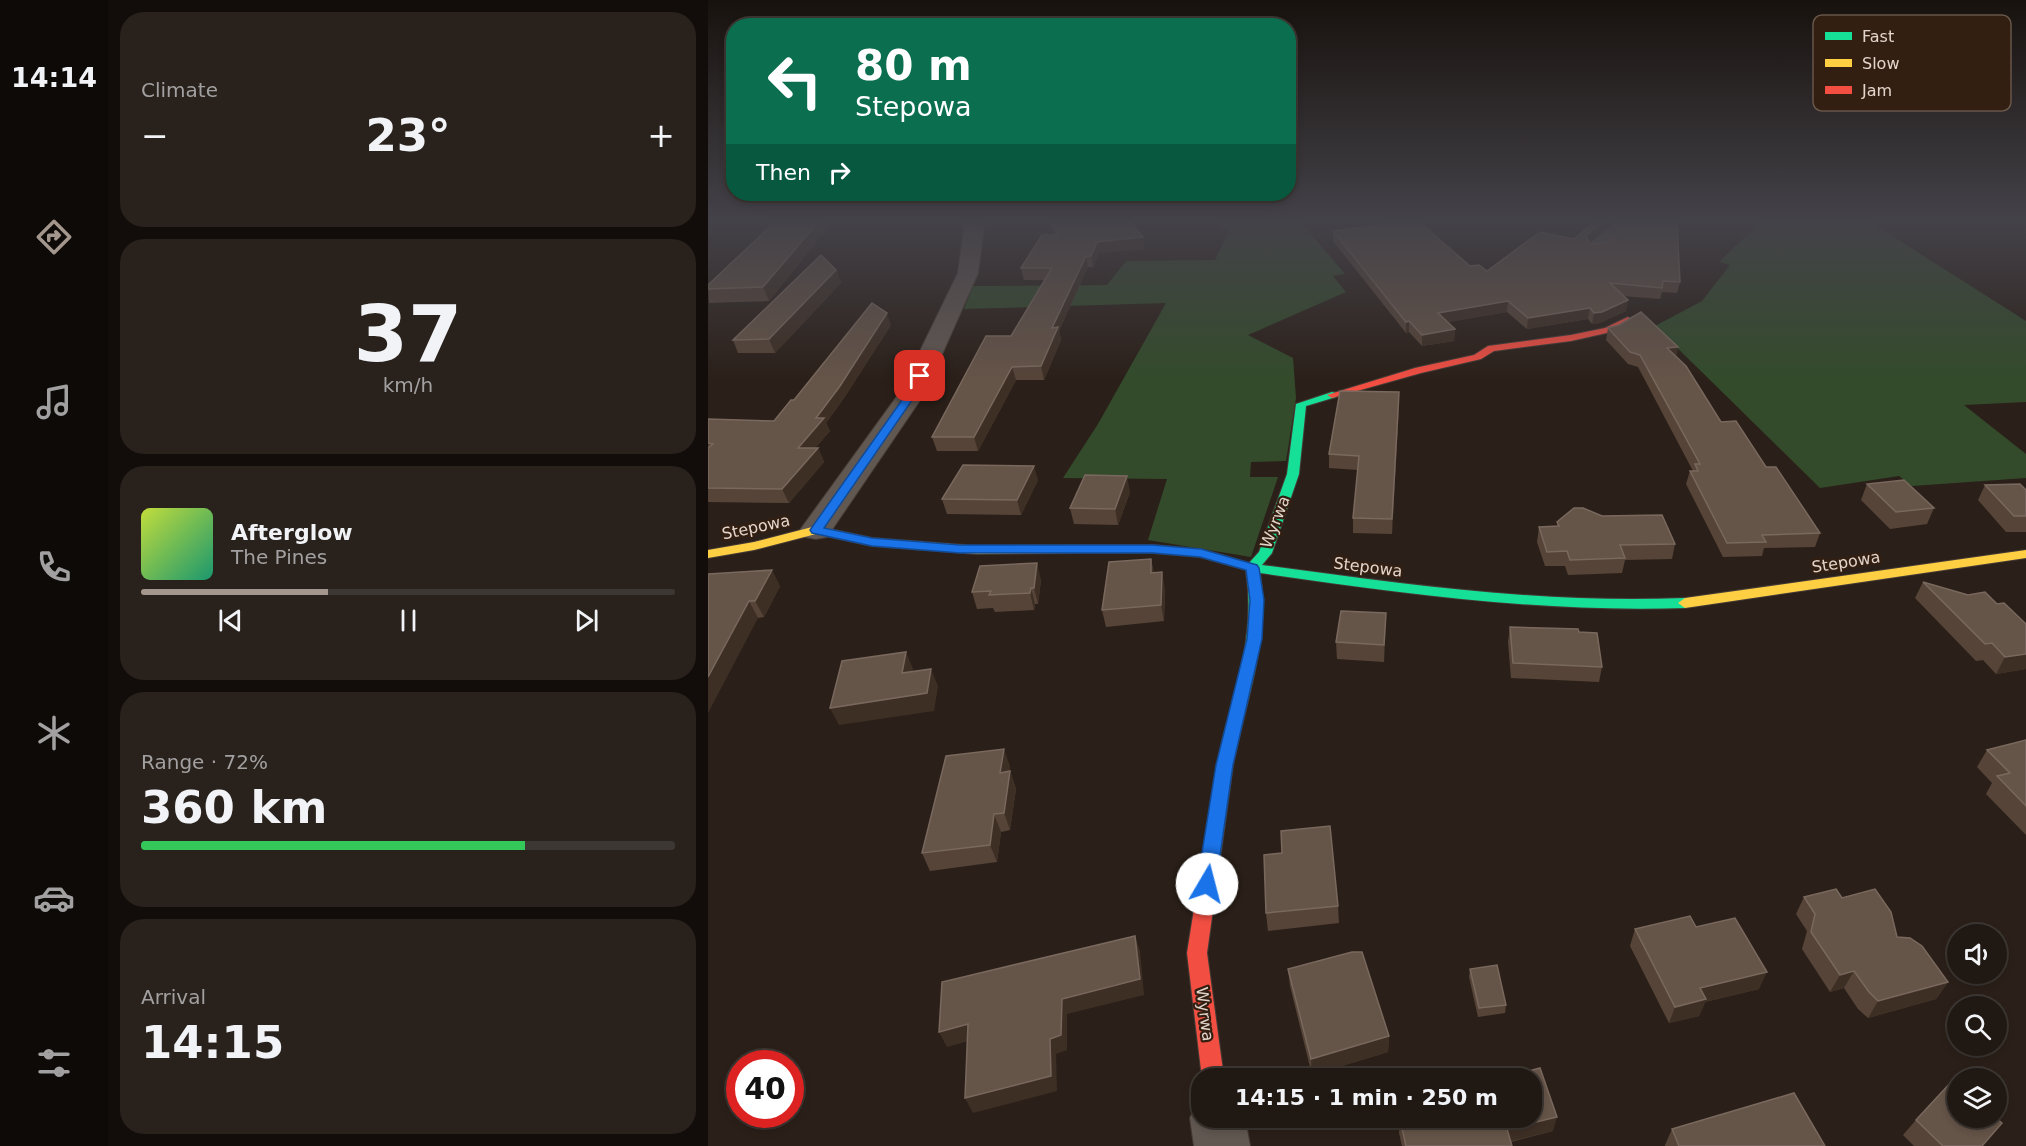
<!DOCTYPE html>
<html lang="en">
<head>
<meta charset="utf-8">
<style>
	body { margin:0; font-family:"DejaVu Sans",sans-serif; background:#28211c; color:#f1f3f6; height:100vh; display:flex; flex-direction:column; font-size:22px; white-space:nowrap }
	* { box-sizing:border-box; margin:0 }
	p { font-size:20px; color:#a2a0a0 }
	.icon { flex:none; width:33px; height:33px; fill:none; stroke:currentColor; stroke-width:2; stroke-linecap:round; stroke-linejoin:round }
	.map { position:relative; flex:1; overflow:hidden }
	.details { display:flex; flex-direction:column; gap:12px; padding:12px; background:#120d0a; width:600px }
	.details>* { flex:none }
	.guide { position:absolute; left:18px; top:18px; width:570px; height:183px; border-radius:24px; box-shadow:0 3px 9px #0003,0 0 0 2px #3d3733; background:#0b6e4f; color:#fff; overflow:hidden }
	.controls { position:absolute; left:1239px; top:924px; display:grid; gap:12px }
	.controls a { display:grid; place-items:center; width:60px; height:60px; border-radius:50%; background:#201813; box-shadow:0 3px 9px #0003,0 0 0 2px #3d3733; font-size:30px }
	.speed { position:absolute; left:18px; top:1050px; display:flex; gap:12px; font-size:30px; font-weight:700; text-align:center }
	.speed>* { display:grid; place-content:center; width:78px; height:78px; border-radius:50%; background:#201813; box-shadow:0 3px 9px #0003,0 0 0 2px #3d3733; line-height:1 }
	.speed .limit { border:9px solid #d22; background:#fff; color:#111 }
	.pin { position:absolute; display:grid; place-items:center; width:51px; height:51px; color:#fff; margin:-26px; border-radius:12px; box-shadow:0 3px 9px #0006 }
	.me { position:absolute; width:66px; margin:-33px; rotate:8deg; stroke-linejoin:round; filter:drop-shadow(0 0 4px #0008) }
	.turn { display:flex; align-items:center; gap:21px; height:126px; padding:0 30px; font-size:27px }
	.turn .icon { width:78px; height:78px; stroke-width:2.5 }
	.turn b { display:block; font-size:42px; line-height:51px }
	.then { display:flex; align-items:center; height:57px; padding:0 30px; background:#0003; gap:12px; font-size:22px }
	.big { font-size:45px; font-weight:700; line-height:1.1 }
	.details .card { flex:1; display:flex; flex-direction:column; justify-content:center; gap:9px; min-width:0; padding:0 21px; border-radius:24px; background:#28211c }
	.details .dial { align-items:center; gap:0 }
	.dial b { font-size:78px; line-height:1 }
	.song { display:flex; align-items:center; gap:18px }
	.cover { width:72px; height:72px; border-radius:9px; background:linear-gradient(135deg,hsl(70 70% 55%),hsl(160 70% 35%)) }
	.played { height:6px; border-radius:3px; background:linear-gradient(90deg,#a3968d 35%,#3d3733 35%) }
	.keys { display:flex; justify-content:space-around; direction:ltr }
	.heat { display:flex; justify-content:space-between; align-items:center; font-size:33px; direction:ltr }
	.charge { height:9px; border-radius:4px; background:linear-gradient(90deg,#34c759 72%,#3d3733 0) }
	.trip { position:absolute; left:483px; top:1068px; width:351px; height:60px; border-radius:24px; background:#201813; box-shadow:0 3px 9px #0003,0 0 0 2px #3d3733; font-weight:700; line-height:60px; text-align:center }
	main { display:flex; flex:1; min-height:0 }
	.dock { display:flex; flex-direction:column; width:108px; justify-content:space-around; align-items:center; background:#0d0a08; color:#a2a0a0 }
	.dock .icon { width:42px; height:42px }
	.dock .active { color:#a3968d }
	.dock b { font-size:27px; color:#f1f3f6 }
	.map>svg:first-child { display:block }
	.green { fill:#334b2b }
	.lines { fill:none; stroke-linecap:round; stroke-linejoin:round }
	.street-casing { stroke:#453b36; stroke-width:2 }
	.fast-casing { stroke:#453b36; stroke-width:2 }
	.slow-casing { stroke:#453b36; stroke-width:2 }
	.jam-casing { stroke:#453b36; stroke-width:2 }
	.street { fill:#625852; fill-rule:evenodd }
	.fast { fill:#16e098; fill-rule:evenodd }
	.slow { fill:#ffcf43; fill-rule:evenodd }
	.jam { fill:#f24e42; fill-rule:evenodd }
	.wall { fill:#564438 }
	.shaded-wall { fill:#3e2f25 }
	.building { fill:#655448; stroke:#79685d; stroke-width:1.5 }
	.route { fill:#1a73e8; stroke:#114b97; stroke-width:1.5 }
	.labels { text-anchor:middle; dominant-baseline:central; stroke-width:4.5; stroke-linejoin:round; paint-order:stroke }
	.street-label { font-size:16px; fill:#e3d5cc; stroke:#331f11 }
	.key { fill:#331f11; stroke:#685649; stroke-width:1.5 }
	.key-label { font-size:16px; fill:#e3d5cc }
</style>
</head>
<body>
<main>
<nav class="dock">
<b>14:14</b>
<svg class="icon active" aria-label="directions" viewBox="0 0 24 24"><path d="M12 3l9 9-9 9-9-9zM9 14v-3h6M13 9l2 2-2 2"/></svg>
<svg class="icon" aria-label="music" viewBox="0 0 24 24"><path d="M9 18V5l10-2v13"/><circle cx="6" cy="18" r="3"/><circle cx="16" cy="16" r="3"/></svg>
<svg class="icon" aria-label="phone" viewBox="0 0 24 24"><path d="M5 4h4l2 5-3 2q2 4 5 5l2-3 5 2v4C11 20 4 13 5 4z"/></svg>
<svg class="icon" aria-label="climate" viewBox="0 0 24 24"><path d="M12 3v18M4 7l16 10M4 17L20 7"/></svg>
<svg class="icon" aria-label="car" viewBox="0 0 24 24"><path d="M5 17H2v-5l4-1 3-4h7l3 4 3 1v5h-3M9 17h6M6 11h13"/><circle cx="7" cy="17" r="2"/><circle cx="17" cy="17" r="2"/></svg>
<svg class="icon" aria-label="filters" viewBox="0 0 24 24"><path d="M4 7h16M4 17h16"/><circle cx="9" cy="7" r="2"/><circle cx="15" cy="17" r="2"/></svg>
</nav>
<section class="details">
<div class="card"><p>Climate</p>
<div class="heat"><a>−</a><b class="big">23°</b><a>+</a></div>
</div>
<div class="card dial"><b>37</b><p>km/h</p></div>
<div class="card">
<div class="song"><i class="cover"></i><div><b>Afterglow</b><p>The Pines</p></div></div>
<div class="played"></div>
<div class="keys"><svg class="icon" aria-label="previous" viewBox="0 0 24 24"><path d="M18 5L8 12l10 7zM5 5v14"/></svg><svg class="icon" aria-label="pause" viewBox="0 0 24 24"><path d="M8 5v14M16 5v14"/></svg><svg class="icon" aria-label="next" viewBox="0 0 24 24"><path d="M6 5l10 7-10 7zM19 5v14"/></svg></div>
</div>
<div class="card"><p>Range · 72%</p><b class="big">360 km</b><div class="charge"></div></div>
<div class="card"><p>Arrival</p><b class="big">14:15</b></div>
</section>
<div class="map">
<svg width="1318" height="1146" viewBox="0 0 1318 1146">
	<rect width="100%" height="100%" fill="#2b2019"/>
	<g class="green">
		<path d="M501,220H591L637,274L625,276L638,292L540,335L585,358L588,398L578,461L543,462L542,477H570L543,557L440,540L459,479L355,478L390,424L458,303L256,309L265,286L399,285L418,261L507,260L521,230Z"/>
		<path d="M1055,220H1159L1318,321V402L1256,405L1318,454V478L1204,486L1191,476L1112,488L947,326L994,301L1022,265L1011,262Z"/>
	</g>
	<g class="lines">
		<defs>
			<g id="street">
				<path d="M250,220H269L276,228L270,273L217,393L119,537L108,539L97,537L92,530L192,392L250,273L256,229Z"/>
				<path d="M910,220H930L895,252H881L878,248L881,244Z"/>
				<path d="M494,1097V1118H537L542,1146H486L482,1118L491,1099Z"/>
			</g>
			<path id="fast" d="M624,392L628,393V397L598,406L591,474L564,553L554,565C694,584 835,604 977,598L984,603L977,608C834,613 692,593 552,573C561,631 545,678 532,734L530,738L524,740L518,738L516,734C531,675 547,632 538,570L492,557L445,553H369L362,549L369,545H445L493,549L541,563L551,552L579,474L588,404Z"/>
			<g id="slow">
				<path d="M108,526L164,538L269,546L369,545L376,549L369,553L269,554L164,546L108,534L46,550L0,558V550L46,542Z"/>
				<path d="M1318,550V558L977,608L970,603L977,598Z"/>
			</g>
			<g id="jam">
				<path d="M920,317L925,320L923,322L903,332L863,341L786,351L773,359L713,373L624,398L619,395L707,368L766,355L780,346L863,335L897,328Z"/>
				<path d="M524,728L530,730L532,734L525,765L499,953L516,1078H494L479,953L509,765L516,734L518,730Z"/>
			</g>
		</defs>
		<use href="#street" class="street-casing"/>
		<use href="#fast" class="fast-casing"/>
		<use href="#slow" class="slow-casing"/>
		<use href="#jam" class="jam-casing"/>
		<use href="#street" class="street"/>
		<use href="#fast" class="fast"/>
		<use href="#slow" class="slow"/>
		<use href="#jam" class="jam"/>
	</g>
	<g class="wall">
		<path d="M69,220H119L121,226L61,301L1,303L0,285Z"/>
		<path d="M339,220H421L437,249L391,253L385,267H380L351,331L353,340L336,380H308L270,451H229L224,437L303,336L337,280H316L313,268L347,235Z"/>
		<path d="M889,220H900V226L881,242L882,244L898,243L940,222L972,282L969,293L954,292L952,299L915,296L918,311L892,323L884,324L880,319L819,329L799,312L740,322L747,329L746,341L714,346L701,332L698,333L625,241V231L779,271L866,239Z"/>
		<path d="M128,270L133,283L67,353H30L25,340Z"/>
		<path d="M183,325L136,398L118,423L122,431L107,448H110L116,462L81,503L0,502V419L66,421L86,400Z"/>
		<path d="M900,328L968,357L1013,422L1058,467L1112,533L1107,547L1056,548L1054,556L1015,557L978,484L982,471H985L930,367L920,364L898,340Z"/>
		<path d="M691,406L684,534L645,533V518L650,470L621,468V454Z"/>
		<path d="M330,480L313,515L239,514L234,499Z"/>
		<path d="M1159,484L1226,508L1219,524L1182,529L1153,500Z"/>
		<path d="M1277,485L1318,490V532H1298L1270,500Z"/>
		<path d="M422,492L410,525L366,524L362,508Z"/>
		<path d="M894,516L967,544L964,559L917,560L914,573L860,575L857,566H837L829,542L831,527L849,526V522Z"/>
		<path d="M443,559L446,573L457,589L456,621L398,627L394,610Z"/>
		<path d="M0,574L72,586L56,617L50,618Z"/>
		<path d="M333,580L330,604H327L326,610L287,612L285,608L269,609L264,592Z"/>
		<path d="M1215,582L1289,604L1318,624V669L1288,674L1275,660L1268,661L1207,598Z"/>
		<path d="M678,613L676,662L629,659L628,642Z"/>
		<path d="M802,627L871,632L894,667L891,682L803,678L800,642Z"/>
		<path d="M1318,740V835L1278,794L1284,783L1269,767L1279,750Z"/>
		<path d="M302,766L301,771H302L308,789L302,830L293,832L289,862L222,871L214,853Z"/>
		<path d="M1096,897L1134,898L1189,937L1240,982L1228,999L1160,1018L1150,1009L1136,988L1122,992L1094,949L1099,931L1088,914Z"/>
		<path d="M630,906L631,923L560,931L558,913Z"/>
		<path d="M988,927L1051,989L997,1002L991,1016L961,1023L922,946L927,929Z"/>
		<path d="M580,969L681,1036L680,1052L604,1075L582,986Z"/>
		<path d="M762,969L798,1005L797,1013L770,1017L761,977Z"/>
		<path d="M692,1119L845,1131L803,1142L804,1146H694L691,1133Z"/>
		<path d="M1208,1120L1274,1146H1206L1195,1135Z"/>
		<path d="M964,1129L1117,1146H957V1145Z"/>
	</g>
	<g class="shaded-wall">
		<path d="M112,220H119L121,226L61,301L55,287Z"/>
		<path d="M896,220H900V226L876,247L878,236Z"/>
		<path d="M435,237L437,249L391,253L385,267L383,256L389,242Z"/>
		<path d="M378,256L380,267L351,331L353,340L336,380L333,366L344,328Z"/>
		<path d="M128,270L133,283L67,353L61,339Z"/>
		<path d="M920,300L918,311L892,323L884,324L886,313Z"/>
		<path d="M800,301L799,312L730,324V313Z"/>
		<path d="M882,308L880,319L819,329L820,318Z"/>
		<path d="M179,313L183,325L136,398L118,423L122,431L95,461L90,448L108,418Z"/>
		<path d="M701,321V332L698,333V322Z"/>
		<path d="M747,329L746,341L714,346V335Z"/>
		<path d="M970,347L968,359L959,348Z"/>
		<path d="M304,367L308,380L270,451L266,437Z"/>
		<path d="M691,392V406L684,534V519Z"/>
		<path d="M110,448L116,462L81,503L74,489Z"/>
		<path d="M326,466L330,480L313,515L309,500Z"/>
		<path d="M419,476L422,492L410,525L407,509Z"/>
		<path d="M443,559L446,576L443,573Z"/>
		<path d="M329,563L333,580L330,604L326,588Z"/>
		<path d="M64,570L72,586L56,617L47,601Z"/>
		<path d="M454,572L457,589L456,621L453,605Z"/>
		<path d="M323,588L327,604L326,610L322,593Z"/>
		<path d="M41,601L50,618L0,713V677Z"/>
		<path d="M198,652L205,669L201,690L194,673Z"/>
		<path d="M1318,654V669L1288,674L1297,657Z"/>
		<path d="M223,669L230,686L226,711L131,725L122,708Z"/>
		<path d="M296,749L302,766L298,790L292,773Z"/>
		<path d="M302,771L308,789L302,830L296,813Z"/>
		<path d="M286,814L293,832L289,862L282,845Z"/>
		<path d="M427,936L432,951L436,995L359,1014V1050L348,1054L349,1091L265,1113L257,1098L342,1039L354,999Z"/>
		<path d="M1146,971L1136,988L1122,992L1132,975Z"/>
		<path d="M1059,972L1051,989L997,1002L991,1016L961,1023L967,1007L992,988Z"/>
		<path d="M1240,982L1228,999L1160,1018L1170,1001Z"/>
		<path d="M260,1024L268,1039L239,1047L231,1032Z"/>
		<path d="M681,1036L680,1052L604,1075L603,1059Z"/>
		<path d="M849,1117L845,1131L796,1143L799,1129Z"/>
	</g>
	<g class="building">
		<path d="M69,220H112L55,287L0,289V285Z"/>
		<path d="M343,220H421L435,237L389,242L383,256H378L344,328L350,327L333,366L304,367L266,437H224L278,336H303L344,268H313L334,235H351Z"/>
		<path d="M709,220L762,266L771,265L779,271L832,232L866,239L889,220H896L878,236L882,244L898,243L924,220L940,222L943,220H956L969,223L972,282L955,281L954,288L902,283L920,300L894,312L886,313L882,308L820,318L800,301L730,313L747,329L714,335L701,321L698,322L625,231Z"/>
		<path d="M113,255L128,270L61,339L25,340Z"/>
		<path d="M164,303L179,313L132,386L108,418H116L90,448H110L74,489L0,488V448L5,444L0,443V419L66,421L83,400H86Z"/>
		<path d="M933,312L970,347L959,348L978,366L1013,422L1028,421L1058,467H1068L1112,533L1054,535L1058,542L1019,543L982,471H990L987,464H992L932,355L922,352L900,328L911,325Z"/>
		<path d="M632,391L691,392L684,519L645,518L651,456L621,454Z"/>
		<path d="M255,465L326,466L309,500L234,499Z"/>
		<path d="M377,475L419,476L407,509L362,508Z"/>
		<path d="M1196,480L1226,508L1188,512L1159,484Z"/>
		<path d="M1312,484L1318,490V516H1306L1277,485Z"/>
		<path d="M866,508H875L894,516L954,515L967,544L912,545L917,558L862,560L859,551L839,552L831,527L851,526L849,522Z"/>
		<path d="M443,559V573L454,572L453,605L394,610L401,562Z"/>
		<path d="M329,563L326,588H323L322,593L281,595L283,591L264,592L272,566Z"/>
		<path d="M64,570L47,601H41L0,677V574Z"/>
		<path d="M1215,582L1260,595L1277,592L1289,604L1296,603L1318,624V654L1297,657L1284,643L1277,644Z"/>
		<path d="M633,611L678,613L676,645L628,642Z"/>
		<path d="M802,627L870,629L871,632L889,633L894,667L805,663Z"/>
		<path d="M198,652L194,673L223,669L219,693L122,708L134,661Z"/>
		<path d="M1318,740V806L1289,776L1302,773L1279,750Z"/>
		<path d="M296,749L292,773L302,771L296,813L286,814L282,845L214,853L238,756Z"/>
		<path d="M622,826L630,906L558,913L556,855L574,853L573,831Z"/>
		<path d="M1128,889L1134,898L1167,889L1183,912L1189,937L1202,938L1214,946L1240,982L1170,1001L1161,992L1146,971L1132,975L1103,932L1107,914L1096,897Z"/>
		<path d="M982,916L988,927L1027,918L1059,972L992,988L998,999L967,1007L927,929Z"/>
		<path d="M427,936L432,979L354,999L353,1035L342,1039L343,1076L257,1098L260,1024L231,1032L234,982Z"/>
		<path d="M644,952H654L681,1036L603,1059L580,969Z"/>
		<path d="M789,965L798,1005L771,1008L762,969Z"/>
		<path d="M832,1068L849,1117L799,1129L804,1146H698L692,1119L699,1118H824V1078H794Z"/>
		<path d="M1245,1080L1250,1084V1118H1288L1294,1123L1274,1146H1235L1208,1120Z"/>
		<path d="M1086,1093L1117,1146H971L964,1129Z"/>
	</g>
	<linearGradient id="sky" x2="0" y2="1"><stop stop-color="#18120e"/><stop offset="0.58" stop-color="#444249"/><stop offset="1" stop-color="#444249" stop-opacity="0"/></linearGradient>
	<rect width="1318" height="380" fill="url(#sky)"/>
	<path class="route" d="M212,373L217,376L209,393L116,528L164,538L252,545H445L493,549L549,565L551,568L556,600L554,639L525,765L508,884L506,890L499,892L492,890L489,884L508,765L539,639L542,600L538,570L492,557L445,553H252L164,546L104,533L102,530L199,393L208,374Z"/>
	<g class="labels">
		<g class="street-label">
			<text transform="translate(567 522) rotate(-69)">Wyrwa</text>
			<text transform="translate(48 527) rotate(-12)">Stepowa</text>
			<text transform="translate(1138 562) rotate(-9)">Stepowa</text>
			<text transform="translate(660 567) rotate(7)">Stepowa</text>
			<text transform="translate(497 1014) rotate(83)">Wyrwa</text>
		</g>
	</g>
	<rect x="1105" y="15" width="198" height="96" rx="9" class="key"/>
	<rect x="1117" y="32" width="27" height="8" fill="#16e098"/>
	<rect x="1117" y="59" width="27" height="8" fill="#ffcf43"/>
	<rect x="1117" y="86" width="27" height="8" fill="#f24e42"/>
	<g class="key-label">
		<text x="1154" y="42">Fast</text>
		<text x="1154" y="69">Slow</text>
		<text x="1154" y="96">Jam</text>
	</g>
</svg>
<div class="controls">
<a><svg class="icon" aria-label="sound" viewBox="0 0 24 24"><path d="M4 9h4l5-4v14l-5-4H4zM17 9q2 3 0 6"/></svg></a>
<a><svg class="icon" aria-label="search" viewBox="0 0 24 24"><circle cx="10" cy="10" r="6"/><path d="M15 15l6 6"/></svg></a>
<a><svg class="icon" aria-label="layers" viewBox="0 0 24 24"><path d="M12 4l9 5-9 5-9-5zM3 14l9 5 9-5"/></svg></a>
</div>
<div class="speed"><div class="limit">40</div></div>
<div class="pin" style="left:212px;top:376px;background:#d93025"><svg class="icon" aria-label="arrive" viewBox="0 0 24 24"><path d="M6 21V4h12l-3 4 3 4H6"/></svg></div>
<svg class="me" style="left:499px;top:884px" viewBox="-20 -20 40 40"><circle r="19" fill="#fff"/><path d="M0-13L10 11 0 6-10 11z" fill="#1a73e8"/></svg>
<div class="trip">14:15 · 1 min · 250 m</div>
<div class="guide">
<div class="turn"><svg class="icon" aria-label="left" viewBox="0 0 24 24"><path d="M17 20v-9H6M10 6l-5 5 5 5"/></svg><div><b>80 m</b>Stepowa</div></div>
<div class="then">Then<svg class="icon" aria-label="right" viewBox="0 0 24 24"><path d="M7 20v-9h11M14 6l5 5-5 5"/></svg></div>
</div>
</div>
</main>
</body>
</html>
